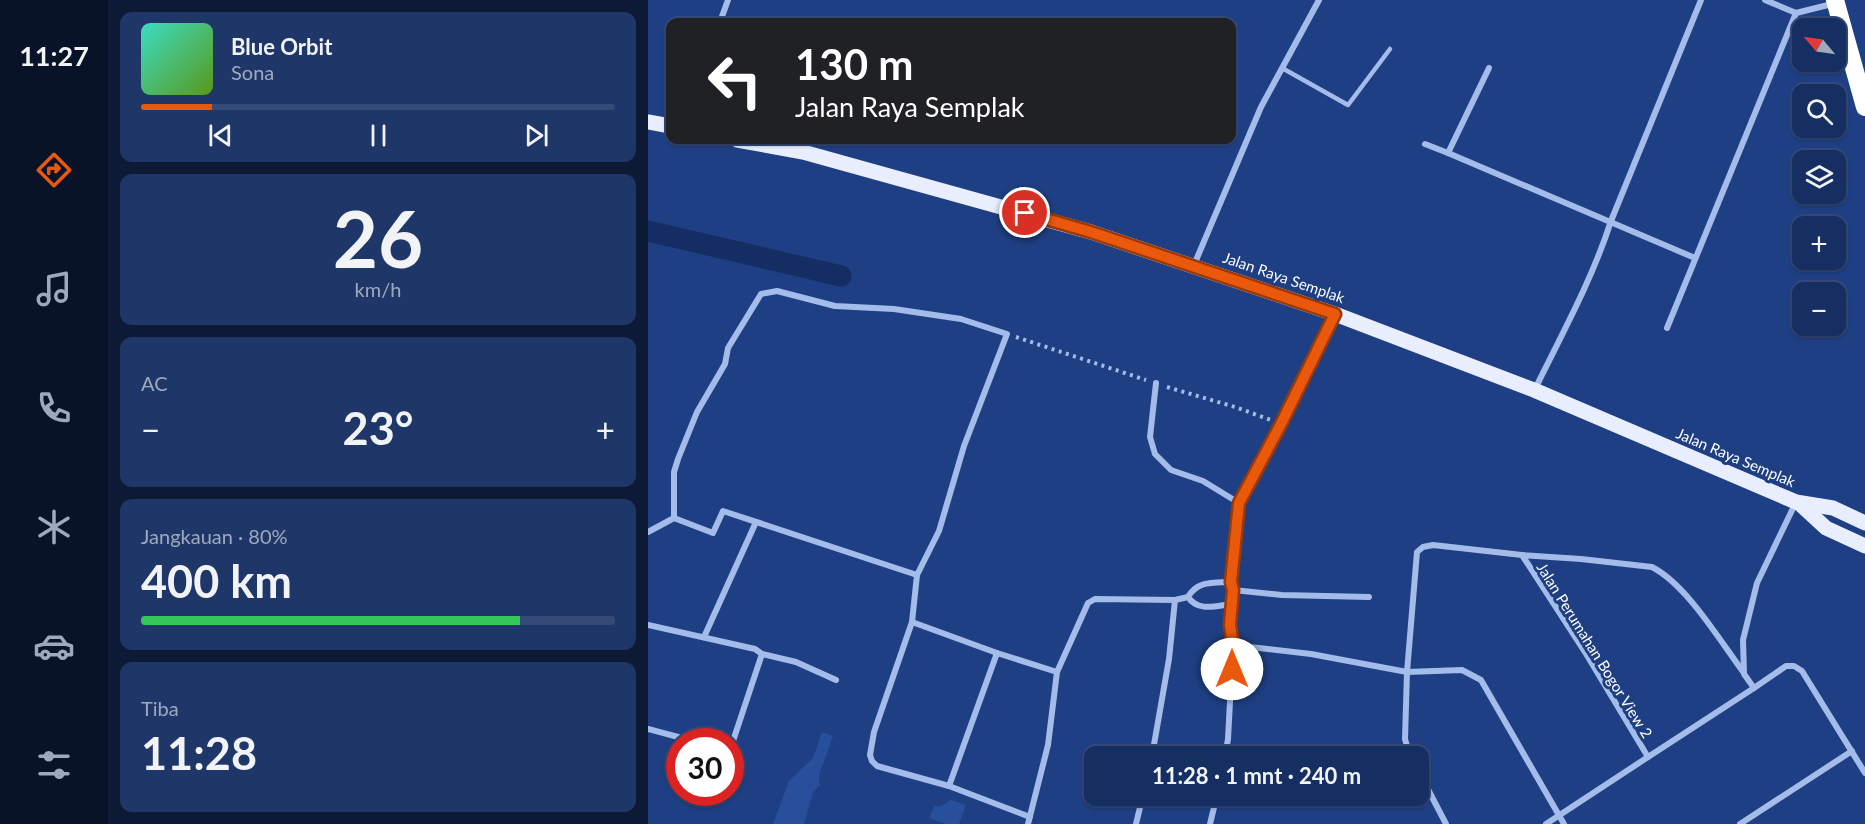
<!DOCTYPE html>
<html lang="id">
<head>
<meta charset="utf-8">
<style>
	body { margin:0; font-family:Lato,sans-serif; background:#1f3768; color:#f1f3f6; height:100vh; display:flex; flex-direction:column; font-size:22px; white-space:nowrap }
	* { box-sizing:border-box; margin:0 }
	p { font-size:20px; color:#9ea9be }
	.icon { flex:none; width:33px; height:33px; fill:none; stroke:currentColor; stroke-width:2; stroke-linecap:round; stroke-linejoin:round }
	.map { position:relative; flex:1; overflow:hidden }
	.panel { display:flex; flex-direction:column; gap:12px; padding:12px; background:#0c1a36; width:540px }
	.panel>* { flex:none }
	.guide { position:absolute; left:18px; top:18px; width:570px; height:126px; border-radius:12px; box-shadow:0 2px 4px #0004,0 0 0 2px #354a77; background:#202124; color:#fff; overflow:hidden }
	.needle { width:39px; rotate:299deg }
	.tools { position:absolute; left:1144px; top:18px; display:grid; gap:12px }
	.tools a { display:grid; place-items:center; width:54px; height:54px; border-radius:12px; background:#162f62; box-shadow:0 2px 4px #0004,0 0 0 2px #354a77; font-size:30px }
	.speed { position:absolute; left:18px; top:728px; display:flex; gap:12px; font-size:30px; font-weight:700; text-align:center }
	.speed>* { display:grid; place-content:center; width:78px; height:78px; border-radius:50%; background:#162f62; box-shadow:0 2px 4px #0004,0 0 0 2px #354a77; line-height:1 }
	.speed .limit { border:9px solid #d22; background:#fff; color:#111 }
	.pin { position:absolute; display:grid; place-items:center; width:51px; height:51px; color:#fff; margin:-26px; border:3px solid #fff; border-radius:50%; box-shadow:0 2px 6px #0007 }
	.me { position:absolute; width:66px; margin:-33px; rotate:0deg; stroke-linejoin:round; filter:drop-shadow(0 0 4px #0008) }
	.turn { display:flex; align-items:center; gap:21px; height:126px; padding:0 30px; font-size:27px }
	.turn .icon { width:78px; height:78px; stroke-width:2.5 }
	.turn b { display:block; font-size:42px; line-height:51px }
	.big { font-size:45px; font-weight:700; line-height:1.1 }
	.panel .tile { flex:1; display:flex; flex-direction:column; justify-content:center; gap:9px; min-width:0; padding:0 21px; border-radius:12px; background:#1f3768 }
	.panel .dial { align-items:center; gap:0 }
	.dial b { font-size:78px; line-height:1 }
	.song { display:flex; align-items:center; gap:18px }
	.cover { width:72px; height:72px; border-radius:9px; background:linear-gradient(135deg,hsl(170 70% 55%),hsl(90 70% 35%)) }
	.played { height:6px; border-radius:3px; background:linear-gradient(90deg,#ea580c 15%,#354a77 15%) }
	.keys { display:flex; justify-content:space-around; direction:ltr }
	.heat { display:flex; justify-content:space-between; align-items:center; font-size:33px; direction:ltr }
	.charge { height:9px; border-radius:4px; background:linear-gradient(90deg,#34c759 80%,#354a77 0) }
	.trip { position:absolute; left:436px; top:746px; width:345px; height:60px; border-radius:12px; background:#162f62; box-shadow:0 2px 4px #0004,0 0 0 2px #354a77; font-weight:700; line-height:60px; text-align:center }
	main { display:flex; flex:1; min-height:0 }
	.menu { display:flex; flex-direction:column; width:108px; justify-content:space-around; align-items:center; background:#091327; color:#9ea9be }
	.menu .icon { width:42px; height:42px }
	.menu .current { color:#ea580c }
	.menu b { font-size:27px; color:#f1f3f6 }
	.map>svg:first-child { display:block }
	.green { fill:#284f9b }
	.lines { fill:none; stroke-linecap:round; stroke-linejoin:round }
	.canal { stroke:#142d62; stroke-width:21 }
	.path { stroke:#a4bce9; stroke-width:4; stroke-dasharray:3 4.5; stroke-linecap:butt }
	.lane { stroke:#a4bce9; stroke-width:4.5 }
	.street { stroke:#a4bce9; stroke-width:6 }
	.primary { stroke:#e8eefe; stroke-width:15 }
	.highway { stroke:#fff; stroke-width:18 }
	.route-casing { stroke:#983908; stroke-width:15 }
	.route { stroke:#ea580c; stroke-width:10 }
	.labels { text-anchor:middle; dominant-baseline:central; stroke-width:6; stroke-linejoin:round; paint-order:stroke }
	.street-label { font-size:15px; fill:#fff; stroke:#1e3f83 }
</style>
</head>
<body>
<main>
<nav class="menu">
<b>11:27</b>
<svg class="icon current" aria-label="directions" viewBox="0 0 24 24"><path d="M12 3l9 9-9 9-9-9zM9 14v-3h6M13 9l2 2-2 2"/></svg>
<svg class="icon" aria-label="music" viewBox="0 0 24 24"><path d="M9 18V5l10-2v13"/><circle cx="6" cy="18" r="3"/><circle cx="16" cy="16" r="3"/></svg>
<svg class="icon" aria-label="phone" viewBox="0 0 24 24"><path d="M5 4h4l2 5-3 2q2 4 5 5l2-3 5 2v4C11 20 4 13 5 4z"/></svg>
<svg class="icon" aria-label="climate" viewBox="0 0 24 24"><path d="M12 3v18M4 7l16 10M4 17L20 7"/></svg>
<svg class="icon" aria-label="car" viewBox="0 0 24 24"><path d="M5 17H2v-5l4-1 3-4h7l3 4 3 1v5h-3M9 17h6M6 11h13"/><circle cx="7" cy="17" r="2"/><circle cx="17" cy="17" r="2"/></svg>
<svg class="icon" aria-label="filters" viewBox="0 0 24 24"><path d="M4 7h16M4 17h16"/><circle cx="9" cy="7" r="2"/><circle cx="15" cy="17" r="2"/></svg>
</nav>
<section class="panel">
<div class="tile">
<div class="song"><i class="cover"></i><div><b>Blue Orbit</b><p>Sona</p></div></div>
<div class="played"></div>
<div class="keys"><svg class="icon" aria-label="previous" viewBox="0 0 24 24"><path d="M18 5L8 12l10 7zM5 5v14"/></svg><svg class="icon" aria-label="pause" viewBox="0 0 24 24"><path d="M8 5v14M16 5v14"/></svg><svg class="icon" aria-label="next" viewBox="0 0 24 24"><path d="M6 5l10 7-10 7zM19 5v14"/></svg></div>
</div>
<div class="tile dial"><b>26</b><p>km/h</p></div>
<div class="tile"><p>AC</p>
<div class="heat"><a>−</a><b class="big">23°</b><a>+</a></div>
</div>
<div class="tile"><p>Jangkauan · 80%</p><b class="big">400 km</b><div class="charge"></div></div>
<div class="tile"><p>Tiba</p><b class="big">11:28</b></div>
</section>
<div class="map">
<svg width="1217" height="824" viewBox="0 0 1217 824">
	<rect width="100%" height="100%" fill="#1e3f83"/>
	<g class="green">
		<path d="M174,732L185,736L171,775L172,785L165,792L156,824H125L141,781L165,758Z"/>
		<path d="M303,800L318,805L311,824H298L281,818L286,806H293Z"/>
	</g>
	<g class="lines">
		<path class="canal" d="M0,231L193,276"/>
		<g class="path">
			<path d="M368,337L498,380"/>
			<path d="M519,387L587,407L623,420"/>
		</g>
		<path class="lane" d="M634,68L700,105L742,49"/>
		<g class="street">
			<path d="M1117,0L1148,13L1184,4"/>
			<path d="M72,22L80,0"/>
			<path d="M841,68L800,153L1047,258"/>
			<path d="M777,144L800,153"/>
			<path d="M546,265L613,107L671,0"/>
			<path d="M1019,328L1148,13"/>
			<path d="M508,383L502,437L507,454L523,470L555,481L591,503"/>
			<path d="M887,389C914,334 944,280 963,221L1053,0"/>
			<path d="M26,518L65,533L75,511L269,575"/>
			<path d="M0,532L26,518V472L30,459L49,412L77,364L80,348L113,294L129,291L187,306L246,309L313,319L359,334L316,446L291,531L269,575L264,622L226,732L222,755L224,761L229,766L301,786L382,817"/>
			<path d="M874,555L933,559L1004,567C1039,585 1072,641 1096,673"/>
			<path d="M585,590L634,595L721,597"/>
			<path d="M583,604C567,606 550,612 540,597C550,580 566,583 583,582"/>
			<path d="M264,622L349,653L409,672"/>
			<path d="M0,625L107,649L114,654L148,662L188,680"/>
			<path d="M56,637L108,522"/>
			<path d="M585,645L663,654L759,672L757,739L762,756"/>
			<path d="M1106,688L1138,666H1146L1154,671L1217,773"/>
			<path d="M0,729L45,741"/>
			<path d="M82,750L114,654"/>
			<path d="M504,756L521,659L527,600"/>
			<path d="M577,756L580,739L585,645L582,625L585,590L583,582L591,503L638,414L687,314"/>
			<path d="M771,772L798,824"/>
			<path d="M301,786L349,653"/>
			<path d="M380,824L400,745L409,672L440,603L447,599L527,600L540,597"/>
			<path d="M488,824L495,795"/>
			<path d="M562,824L569,795"/>
			<path d="M898,824L1000,757"/>
			<path d="M916,824L833,680L814,670L759,672L769,552L775,547L785,545L874,555L937,652L1000,757L1106,688L1096,674L1095,640L1109,583L1148,502"/>
			<path d="M1092,824L1204,751"/>
		</g>
		<g class="primary">
			<path d="M0,122L22,126"/>
			<path d="M89,140L155,152L443,232L687,314L886,390L1148,502L1185,508L1217,523"/>
			<path d="M1152,504L1178,528L1217,546"/>
		</g>
		<path class="highway" d="M1187,0L1217,107"/>
	</g>
	<g class="lines">
		<defs>
			<path id="route" d="M377,213L443,232L687,314L633,424L591,503L583,582L585,590L582,625L585,645L584,669"/>
		</defs>
		<use href="#route" class="route-casing"/>
		<use href="#route" class="route"/>
	</g>
	<g class="labels">
		<g class="street-label">
			<text transform="translate(636 277) rotate(19)">Jalan Raya Semplak</text>
			<text transform="translate(1088 457) rotate(23)">Jalan Raya Semplak</text>
			<text transform="translate(947 650) rotate(58)">Jalan Perumahan Bogor View 2</text>
		</g>
	</g>
</svg>
<div class="tools">
<a><svg class="needle" viewBox="-14 -14 28 28"><path d="M0-13l5 13h-10z" fill="#e53935"/><path d="M0 13l5-13h-10z" fill="#9ea9be"/></svg></a>
<a><svg class="icon" aria-label="search" viewBox="0 0 24 24"><circle cx="10" cy="10" r="6"/><path d="M15 15l6 6"/></svg></a>
<a><svg class="icon" aria-label="layers" viewBox="0 0 24 24"><path d="M12 4l9 5-9 5-9-5zM3 14l9 5 9-5"/></svg></a>
<a>+</a>
<a>−</a>
</div>
<div class="speed"><div class="limit">30</div></div>
<div class="pin" style="left:377px;top:213px;background:#d93025"><svg class="icon" aria-label="arrive" viewBox="0 0 24 24"><path d="M6 21V4h12l-3 4 3 4H6"/></svg></div>
<svg class="me" style="left:584px;top:669px" viewBox="-20 -20 40 40"><circle r="19" fill="#fff"/><path d="M0-13L10 11 0 6-10 11z" fill="#ea580c"/></svg>
<div class="trip">11:28 · 1 mnt · 240 m</div>
<div class="guide">
<div class="turn"><svg class="icon" aria-label="left" viewBox="0 0 24 24"><path d="M17 20v-9H6M10 6l-5 5 5 5"/></svg><div><b>130 m</b>Jalan Raya Semplak</div></div>
</div>
</div>
</main>
</body>
</html>
